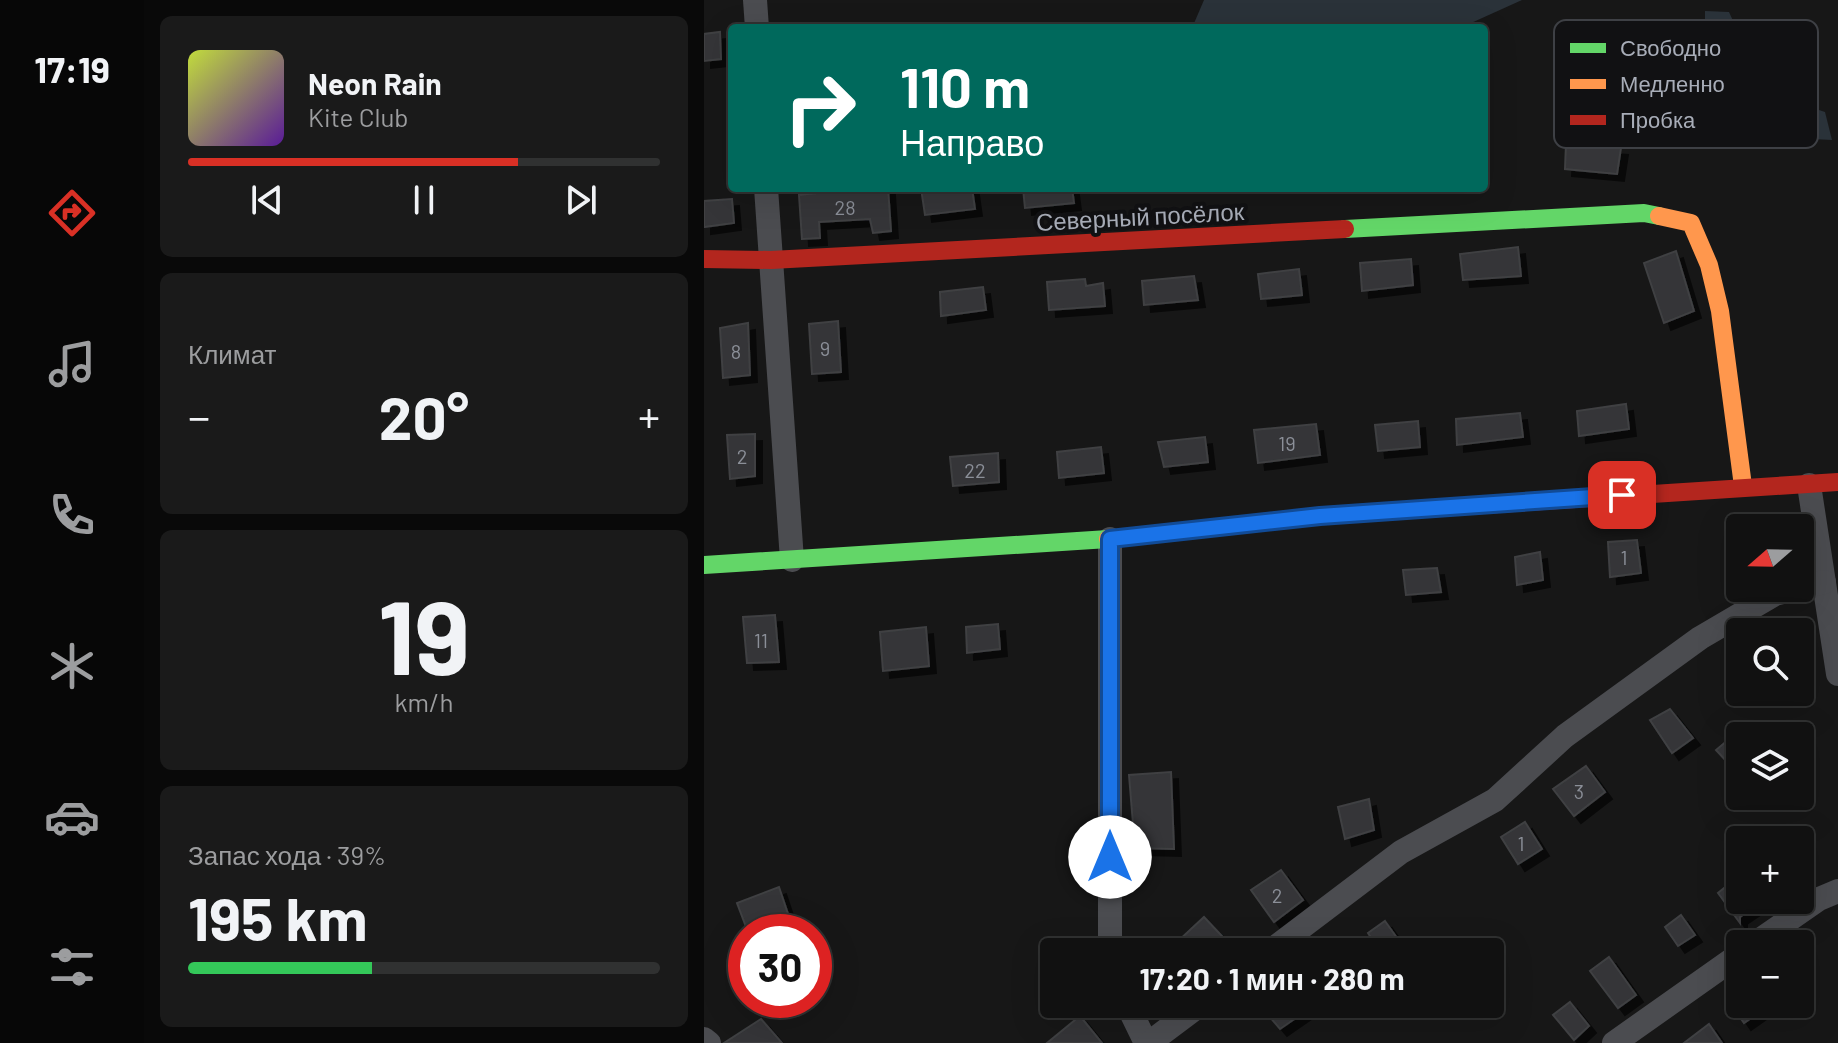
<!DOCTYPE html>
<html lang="ru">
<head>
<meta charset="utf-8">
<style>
	body { margin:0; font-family:Barlow,sans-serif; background:#1a1a1a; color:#f1f3f6; height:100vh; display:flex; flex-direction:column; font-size:30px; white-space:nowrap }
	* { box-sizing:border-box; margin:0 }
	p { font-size:26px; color:#9c9d9f }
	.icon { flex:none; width:44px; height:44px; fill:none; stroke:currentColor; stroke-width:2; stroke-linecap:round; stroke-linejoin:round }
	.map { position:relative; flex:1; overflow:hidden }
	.panel { display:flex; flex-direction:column; gap:16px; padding:16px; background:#090909; width:560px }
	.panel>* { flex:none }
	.top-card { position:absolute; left:24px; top:24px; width:760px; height:168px; border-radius:8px; box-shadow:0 8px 32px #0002,0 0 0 2px #303131; background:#00695c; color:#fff; overflow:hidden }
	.needle { width:52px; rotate:250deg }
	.tools { position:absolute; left:1022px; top:514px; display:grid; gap:16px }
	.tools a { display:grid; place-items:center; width:88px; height:88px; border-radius:8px; background:#111; box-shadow:0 8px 32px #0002,0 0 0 2px #303131; font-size:40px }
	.speed { position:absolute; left:24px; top:914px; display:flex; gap:16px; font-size:40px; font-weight:700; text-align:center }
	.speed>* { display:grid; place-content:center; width:104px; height:104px; border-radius:50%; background:#111; box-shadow:0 8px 32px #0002,0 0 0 2px #303131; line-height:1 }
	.speed .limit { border:12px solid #d22; background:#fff; color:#111 }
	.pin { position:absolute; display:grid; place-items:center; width:68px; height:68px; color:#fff; margin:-34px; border-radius:16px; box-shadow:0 4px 12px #0006 }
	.me { position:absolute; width:88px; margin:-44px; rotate:0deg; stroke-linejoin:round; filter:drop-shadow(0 0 6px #0008) }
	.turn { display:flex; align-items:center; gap:28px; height:168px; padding:0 40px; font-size:36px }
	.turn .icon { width:104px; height:104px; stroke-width:2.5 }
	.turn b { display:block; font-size:56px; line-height:68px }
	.big { font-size:60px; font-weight:700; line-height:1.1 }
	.panel .widget { flex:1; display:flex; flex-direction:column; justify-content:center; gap:12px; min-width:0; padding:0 28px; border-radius:12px; background:#1a1a1a }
	.panel .dial { align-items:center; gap:0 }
	.dial b { font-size:104px; line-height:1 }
	.song { display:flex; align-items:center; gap:24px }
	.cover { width:96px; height:96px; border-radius:12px; background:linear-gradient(135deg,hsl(70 70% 55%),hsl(270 70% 35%)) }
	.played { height:8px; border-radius:4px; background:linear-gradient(90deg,#d93025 70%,#303131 70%) }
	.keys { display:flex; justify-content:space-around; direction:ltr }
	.heat { display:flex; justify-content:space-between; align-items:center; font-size:44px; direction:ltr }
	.charge { height:12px; border-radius:6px; background:linear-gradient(90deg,#34c759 39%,#303131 0) }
	.trip { position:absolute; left:336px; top:938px; width:464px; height:80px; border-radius:8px; background:#111; box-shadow:0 8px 32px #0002,0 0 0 2px #303131; font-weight:700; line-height:80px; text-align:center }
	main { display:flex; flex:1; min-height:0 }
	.dock { display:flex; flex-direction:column; width:144px; justify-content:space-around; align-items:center; background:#070707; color:#9c9d9f }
	.dock .icon { width:56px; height:56px }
	.dock .on { color:#d93025 }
	.dock b { font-size:36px; color:#f1f3f6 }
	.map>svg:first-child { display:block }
	.water { fill:#2a3239 }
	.building { fill:#343537; stroke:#3f4043; stroke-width:2; filter:url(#shadow) }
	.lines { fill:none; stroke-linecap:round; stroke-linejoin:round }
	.street { stroke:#4b4c50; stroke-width:24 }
	.fast { stroke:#63d668; stroke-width:18 }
	.slow { stroke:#ff974d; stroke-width:18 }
	.jam { stroke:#b3261e; stroke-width:18 }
	.route-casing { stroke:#114b97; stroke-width:20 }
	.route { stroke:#1a73e8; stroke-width:14 }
	.labels { text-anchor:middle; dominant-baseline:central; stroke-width:8; stroke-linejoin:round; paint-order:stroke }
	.number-label { font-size:20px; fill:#8b8f98 }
	.street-label { font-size:24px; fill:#a8adb8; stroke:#111113 }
	.key { fill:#111113; stroke:#3e4045; stroke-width:2 }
	.key-label { font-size:22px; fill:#a8adb8 }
</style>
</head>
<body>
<main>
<nav class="dock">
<b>17:19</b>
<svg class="icon on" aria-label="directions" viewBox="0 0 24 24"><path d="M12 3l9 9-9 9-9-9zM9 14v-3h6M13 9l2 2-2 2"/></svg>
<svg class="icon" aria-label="music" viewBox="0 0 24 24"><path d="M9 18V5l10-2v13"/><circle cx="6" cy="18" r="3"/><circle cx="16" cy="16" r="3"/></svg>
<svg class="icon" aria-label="phone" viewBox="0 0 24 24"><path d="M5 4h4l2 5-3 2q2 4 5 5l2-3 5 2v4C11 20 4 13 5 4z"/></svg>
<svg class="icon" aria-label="climate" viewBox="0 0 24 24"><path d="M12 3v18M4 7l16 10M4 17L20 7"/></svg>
<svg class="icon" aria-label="car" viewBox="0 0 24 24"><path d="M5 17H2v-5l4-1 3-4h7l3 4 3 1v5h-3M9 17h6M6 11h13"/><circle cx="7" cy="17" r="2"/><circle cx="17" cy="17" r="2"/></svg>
<svg class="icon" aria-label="filters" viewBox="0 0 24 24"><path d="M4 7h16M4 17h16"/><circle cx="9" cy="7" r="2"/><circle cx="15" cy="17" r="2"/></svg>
</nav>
<section class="panel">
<div class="widget">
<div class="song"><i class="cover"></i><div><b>Neon Rain</b><p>Kite Club</p></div></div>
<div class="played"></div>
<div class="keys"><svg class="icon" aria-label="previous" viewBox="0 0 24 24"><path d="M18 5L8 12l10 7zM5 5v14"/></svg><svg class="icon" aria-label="pause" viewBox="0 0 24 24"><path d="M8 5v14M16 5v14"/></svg><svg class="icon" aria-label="next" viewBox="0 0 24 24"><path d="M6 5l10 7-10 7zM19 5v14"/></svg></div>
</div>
<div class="widget"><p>Климат</p>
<div class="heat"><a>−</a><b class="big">20°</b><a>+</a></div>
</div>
<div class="widget dial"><b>19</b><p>km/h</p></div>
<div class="widget"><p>Запас хода · 39%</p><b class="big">195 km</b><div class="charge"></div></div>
</section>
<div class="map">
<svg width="1134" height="1043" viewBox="0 0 1134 1043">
	<defs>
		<filter id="shadow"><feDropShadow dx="7" dy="7" stdDeviation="0" flood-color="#0009"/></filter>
	</defs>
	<rect width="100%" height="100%" fill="#171717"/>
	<g class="water">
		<path d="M500,0H818L756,28H488Z"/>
		<path d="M1001,11L1025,12L1030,23L1088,82L1106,107L1121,112L1128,140L1089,138L1050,133L1001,72Z"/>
	</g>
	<g class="building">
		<path d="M16,32L17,59L0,61V34Z"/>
		<path d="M862,144L917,148L913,174L861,169Z"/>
		<path d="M162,188H184L187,231L169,233L166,219L115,222L116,238L98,239L95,195Z"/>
		<path d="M217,188H268L271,209L221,215Z"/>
		<path d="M319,188H368L370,203L321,208Z"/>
		<path d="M28,199L30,223L0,227V201Z"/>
		<path d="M814,247L817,276L759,280L756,254Z"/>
		<path d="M972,251L990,311L960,323L940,263Z"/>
		<path d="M707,259L709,285L658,291L656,263Z"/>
		<path d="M595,269L598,295L557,299L554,274Z"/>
		<path d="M490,276L494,300L440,305L438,281Z"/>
		<path d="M381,279L382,286L399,283L401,306L345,310L343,282Z"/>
		<path d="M279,287L282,310L237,316L236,292Z"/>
		<path d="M134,321L137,372L108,374L105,324Z"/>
		<path d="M44,323L46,375L19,378L16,328Z"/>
		<path d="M922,404L925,429L875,436L873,411Z"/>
		<path d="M816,413L819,437L753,445L752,419Z"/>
		<path d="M714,421L716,447L674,451L671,425Z"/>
		<path d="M612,424L616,455L554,463L550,430Z"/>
		<path d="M51,434V476L26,479L23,435Z"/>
		<path d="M501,437L504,462L460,467L454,442Z"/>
		<path d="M397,447L400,473L355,478L353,452Z"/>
		<path d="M294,453L295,482L249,486L246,457Z"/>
		<path d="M933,540L937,573L906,577L904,542Z"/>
		<path d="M836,552L839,580L813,585L811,557Z"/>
		<path d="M733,568L737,592L702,595L699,570Z"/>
		<path d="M71,615L75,662L43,663L39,617Z"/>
		<path d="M294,624L296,649L263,653L262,627Z"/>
		<path d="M222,627L225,666L179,671L176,632Z"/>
		<path d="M966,709L989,738L968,753L946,720Z"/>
		<path d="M1036,730V756L1024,763L1012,750Z"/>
		<path d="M882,766L901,792L870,816L849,789Z"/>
		<path d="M467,772L470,849L431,848L425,775Z"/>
		<path d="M665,799L670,830L641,839L634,807Z"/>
		<path d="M821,822L838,849L814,864L797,837Z"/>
		<path d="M577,870L599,900L570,922L547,890Z"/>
		<path d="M1036,875V900H1061L1036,917V923L1014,893Z"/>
		<path d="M75,887L90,932H44L33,903Z"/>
		<path d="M977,915L991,935L974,946L961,927Z"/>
		<path d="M500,917L533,952H481L473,942Z"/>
		<path d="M681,921L703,952H676L664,933Z"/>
		<path d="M905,957L932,995L914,1008L886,971Z"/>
		<path d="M866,1002L885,1026L870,1040L849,1015Z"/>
		<path d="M555,1004H612L576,1029Z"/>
		<path d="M1027,1004H1067L1040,1023Z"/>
		<path d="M376,1016L398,1043H343Z"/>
		<path d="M57,1019L78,1043H20Z"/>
		<path d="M1005,1024L1018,1043H980Z"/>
	</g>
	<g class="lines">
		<g class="street">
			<path d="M51,0L53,28"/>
			<path d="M62,188L88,560"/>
			<path d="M1105,485L1134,674"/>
			<path d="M1050,944L1115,899L1134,891"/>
			<path d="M406,952V539"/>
			<path d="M565,952L697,852L791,800L861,736L996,638L1071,594L1120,582"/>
			<path d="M423,1004L442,1043"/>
			<path d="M0,1039L5,1043"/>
			<path d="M445,1043L497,1004"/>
			<path d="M910,1043L1036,954"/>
		</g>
		<g class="fast">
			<path d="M641,229L940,213L955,216"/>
			<path d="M0,565L404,539"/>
		</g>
		<g class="slow">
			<path d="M955,216L987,223L1005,265L1016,311L1039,486"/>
			<path d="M404,539L616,516L748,507"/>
		</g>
		<g class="jam">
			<path d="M0,259L67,260L641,229"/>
			<path d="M748,507L1134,482"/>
		</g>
	</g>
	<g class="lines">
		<defs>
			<path id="route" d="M406,857V539L616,516L918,495"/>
		</defs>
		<use href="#route" class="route-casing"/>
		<use href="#route" class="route"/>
	</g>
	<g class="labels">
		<g class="number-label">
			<text x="141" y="207">28</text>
			<text x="121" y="348">9</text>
			<text x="32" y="351">8</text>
			<text x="583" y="443">19</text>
			<text x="38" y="456">2</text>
			<text x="271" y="470">22</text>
			<text x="920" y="557">1</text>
			<text x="57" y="640">11</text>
			<text x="875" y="791">3</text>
			<text x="817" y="843">1</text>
			<text x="573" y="895">2</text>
		</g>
		<g class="street-label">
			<text transform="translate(436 216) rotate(-3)">Северный посёлок</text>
		</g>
	</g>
	<rect x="850" y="20" width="264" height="128" rx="12" class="key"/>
	<rect x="866" y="43" width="36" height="10" fill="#63d668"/>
	<rect x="866" y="79" width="36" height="10" fill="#ff974d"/>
	<rect x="866" y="115" width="36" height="10" fill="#b3261e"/>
	<g class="key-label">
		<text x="916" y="56">Свободно</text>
		<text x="916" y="92">Медленно</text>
		<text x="916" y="128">Пробка</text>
	</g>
</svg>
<div class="tools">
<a><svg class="needle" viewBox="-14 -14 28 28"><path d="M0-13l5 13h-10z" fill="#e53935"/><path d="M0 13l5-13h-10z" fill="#9c9d9f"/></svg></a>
<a><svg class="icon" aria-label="search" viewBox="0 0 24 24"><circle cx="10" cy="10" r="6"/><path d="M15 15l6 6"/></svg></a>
<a><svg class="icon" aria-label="layers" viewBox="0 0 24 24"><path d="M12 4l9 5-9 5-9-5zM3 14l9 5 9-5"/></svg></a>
<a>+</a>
<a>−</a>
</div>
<div class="speed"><div class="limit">30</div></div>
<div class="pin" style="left:918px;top:495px;background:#d93025"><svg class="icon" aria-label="arrive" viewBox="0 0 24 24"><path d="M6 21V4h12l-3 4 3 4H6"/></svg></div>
<svg class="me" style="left:406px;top:857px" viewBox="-20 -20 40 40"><circle r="19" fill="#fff"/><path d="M0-13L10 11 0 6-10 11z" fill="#1a73e8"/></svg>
<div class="trip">17:20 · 1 мин · 280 m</div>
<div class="top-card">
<div class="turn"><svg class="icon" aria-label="right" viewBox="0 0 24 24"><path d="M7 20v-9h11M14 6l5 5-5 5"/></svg><div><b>110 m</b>Направо</div></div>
</div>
</div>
</main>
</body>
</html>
